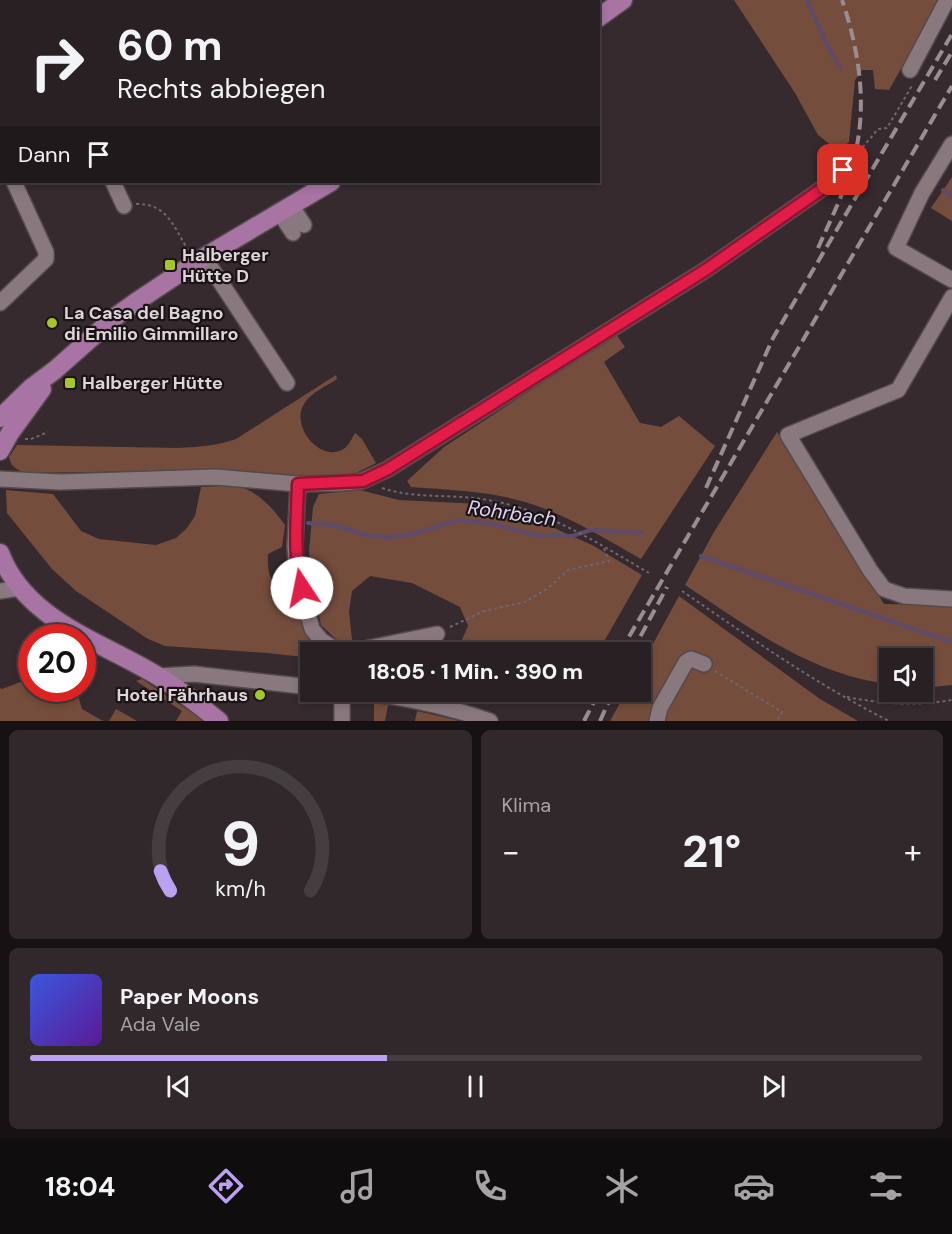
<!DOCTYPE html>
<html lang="de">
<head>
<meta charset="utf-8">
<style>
	body { margin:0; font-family:"DM Sans",sans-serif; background:#30282b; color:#f1f3f6; height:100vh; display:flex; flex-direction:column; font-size:22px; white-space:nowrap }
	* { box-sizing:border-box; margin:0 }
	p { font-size:20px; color:#a5a3a6 }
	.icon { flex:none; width:33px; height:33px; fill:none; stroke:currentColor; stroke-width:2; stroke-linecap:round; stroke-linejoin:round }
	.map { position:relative; height:721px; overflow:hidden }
	.sheet { display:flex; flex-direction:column; gap:9px; padding:9px; background:#161213; flex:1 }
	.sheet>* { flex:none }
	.top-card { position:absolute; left:0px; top:0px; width:600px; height:183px; box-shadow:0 3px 9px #0003,0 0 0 2px #443e41; background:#282023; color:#f1f3f6; overflow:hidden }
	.buttons { position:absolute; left:879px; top:648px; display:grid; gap:12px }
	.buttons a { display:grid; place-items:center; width:54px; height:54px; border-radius:0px; background:#282023; box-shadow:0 3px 9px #0003,0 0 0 2px #443e41; font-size:30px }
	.speed { position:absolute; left:18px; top:624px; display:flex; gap:12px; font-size:30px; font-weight:700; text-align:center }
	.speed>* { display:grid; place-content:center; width:78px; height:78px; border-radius:50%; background:#282023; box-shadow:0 3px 9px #0003,0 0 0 2px #443e41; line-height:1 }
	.speed .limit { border:9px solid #d22; background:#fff; color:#111 }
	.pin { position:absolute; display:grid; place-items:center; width:51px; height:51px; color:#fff; margin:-26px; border-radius:12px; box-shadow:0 3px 9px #0006 }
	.me { position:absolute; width:66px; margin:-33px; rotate:349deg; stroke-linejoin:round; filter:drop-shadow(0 0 4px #0008) }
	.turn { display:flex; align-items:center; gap:21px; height:126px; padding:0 18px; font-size:27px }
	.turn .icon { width:78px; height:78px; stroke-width:2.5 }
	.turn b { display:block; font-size:42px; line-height:51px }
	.then { display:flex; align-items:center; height:57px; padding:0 18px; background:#0003; gap:12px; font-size:22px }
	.big { font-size:45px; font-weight:800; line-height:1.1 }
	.sheet .tile { flex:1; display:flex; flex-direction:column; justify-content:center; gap:9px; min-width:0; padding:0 21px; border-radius:9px; background:#30282b }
	.sheet .dial { align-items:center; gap:0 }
	.dial svg { height:156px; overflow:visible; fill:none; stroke:#443e41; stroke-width:7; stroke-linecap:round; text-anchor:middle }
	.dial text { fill:#f1f3f6; stroke:none }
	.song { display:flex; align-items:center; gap:18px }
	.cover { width:72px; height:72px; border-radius:9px; background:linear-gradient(135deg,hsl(230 70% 55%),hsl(270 70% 35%)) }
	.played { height:6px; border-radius:3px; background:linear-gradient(90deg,#bca0f2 40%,#443e41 40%) }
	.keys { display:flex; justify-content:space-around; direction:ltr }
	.heat { display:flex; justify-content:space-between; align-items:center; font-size:33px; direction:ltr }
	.sheet .tiles { flex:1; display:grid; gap:9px; grid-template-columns:1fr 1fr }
	.tile:last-child { grid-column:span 2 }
	.trip { position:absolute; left:300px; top:642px; width:351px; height:60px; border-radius:0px; background:#282023; box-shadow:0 3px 9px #0003,0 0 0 2px #443e41; font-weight:800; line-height:60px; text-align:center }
	.tabs { display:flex; height:96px; justify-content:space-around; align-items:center; background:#100d0e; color:#a5a3a6 }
	.tabs .icon { width:42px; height:42px }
	.tabs .active { color:#bca0f2 }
	.tabs b { font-size:27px; color:#f1f3f6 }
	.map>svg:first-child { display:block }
	.green { fill:#744d3c }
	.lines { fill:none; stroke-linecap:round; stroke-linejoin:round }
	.stream { stroke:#5c4b6d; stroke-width:4 }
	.minor-casing { stroke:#54494d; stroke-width:18 }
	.major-casing { stroke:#54494d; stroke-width:21 }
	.path { stroke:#71666b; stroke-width:2; stroke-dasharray:3 3; stroke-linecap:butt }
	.minor { stroke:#89797f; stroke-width:15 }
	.major { stroke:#a774a4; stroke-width:18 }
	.rail { stroke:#988e92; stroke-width:4; stroke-dasharray:12 6; stroke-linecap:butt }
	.route-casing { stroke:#92132f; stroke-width:15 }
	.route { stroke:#e11d48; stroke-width:10 }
	.poi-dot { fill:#a4c825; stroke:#1a1417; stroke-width:2 }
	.labels { text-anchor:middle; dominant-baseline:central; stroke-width:4.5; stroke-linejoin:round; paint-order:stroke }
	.poi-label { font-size:18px; font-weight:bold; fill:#ded5d9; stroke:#1a1417; text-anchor:start }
	.water-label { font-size:20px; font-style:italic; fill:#ded4f5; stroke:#1a1417 }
</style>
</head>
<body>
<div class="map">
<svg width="952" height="721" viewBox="0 0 952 721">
	<rect width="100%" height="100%" fill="#362a2f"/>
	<g class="green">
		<path d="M734,0H940L889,90L875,89L873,70H862L855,80L849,142L842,148L832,146L818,135L795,93Z"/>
		<path d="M952,177V221L931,208Z"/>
		<path d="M616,334L625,347L604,362L640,423L661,427L679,416L715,446L641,559C604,538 566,514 525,502C488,491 449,490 411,487L407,481L444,447Z"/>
		<path d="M336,375L337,379C327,386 310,393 304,404C290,426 321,465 345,448C349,445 352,438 355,433L362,439L376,463L356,473L331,476H293L225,470L25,473C16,469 11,467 9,457L17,445L177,448C197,447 217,446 236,439Z"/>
		<path d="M777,432L884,604L952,605V685L923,688L922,658H890L889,684C812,675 748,627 685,585L714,532Z"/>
		<path d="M222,486C229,487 239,486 246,489C262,496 275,511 285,525L282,547L268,554C266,585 280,589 297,611C303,620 306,632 310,642L304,657L267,653L165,646L148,639L76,591L52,569L7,513L6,490L53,494L81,531L99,539L156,545L176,538L187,528L195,516L201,487Z"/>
		<path d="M360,490L399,500L481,504L523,514L592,545L642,575L598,652H480L461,642L468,626L460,607L412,583L370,576L352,591L349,612L352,640H337L321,625L312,583L309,551L313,507L319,494Z"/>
		<path d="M679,596L820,699L858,721H610L626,692H640L641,666Z"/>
		<path d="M31,678L32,688L66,689L78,695L82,709L103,721H0V688L2,689Z"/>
		<path d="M142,679L204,721H176L182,711L136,681Z"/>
		<path d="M374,703L388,705L385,721H374Z"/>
		<path d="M116,709L137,721H109Z"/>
		<path d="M417,711L456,720L458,721H415Z"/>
	</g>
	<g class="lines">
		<g class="stream">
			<path d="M807,0L826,43L840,68"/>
			<path d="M943,190L952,197"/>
			<path d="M308,523L333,525L370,536L388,537L409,535L458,520L488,523L536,535L572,536L591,530L642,533"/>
			<path d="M701,556L952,642"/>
		</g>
		<defs>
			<g id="minor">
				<path d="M166,2L170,0"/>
				<path d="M433,2L434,0"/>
				<path d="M0,70H2"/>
				<path d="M910,70L947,0"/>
				<path d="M952,144L922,193L896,248L952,280"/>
				<path d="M0,152L2,155"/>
				<path d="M113,182L124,206"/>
				<path d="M291,205L304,225"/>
				<path d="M279,212L293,233"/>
				<path d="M204,257L287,383"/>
				<path d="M952,297L898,390L788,435L870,570L884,589L904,596L952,599"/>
				<path d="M0,303L46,259V252L14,182"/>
				<path d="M0,479L60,482L216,477L298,484L342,483L362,481L388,469L707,269L823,188L843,170"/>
				<path d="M298,484L295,546L296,567L312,629L321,640L333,648L349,652L437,634"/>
				<path d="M0,591L21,588"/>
				<path d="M159,676L194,674L310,687"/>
				<path d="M342,692V721"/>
				<path d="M355,692C401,696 446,706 490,721"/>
				<path d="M657,721L660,708L686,662L691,659L704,664"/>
			</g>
			<g id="major">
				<path d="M598,18L623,0"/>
				<path d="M0,418L31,388L55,370L115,317L136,302L196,262L331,182"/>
				<path d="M0,451L10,433L42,389"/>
				<path d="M0,553C25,620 100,641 156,675C178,688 199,705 219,721"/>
			</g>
		</defs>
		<use href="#minor" class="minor-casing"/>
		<use href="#major" class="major-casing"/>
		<g class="path">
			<path d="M211,0L212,2"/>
			<path d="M851,161L878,129L887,128L913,84"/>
			<path d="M136,204C167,203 174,227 188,250"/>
			<path d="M25,439H31L48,432"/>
			<path d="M382,488C415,499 449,494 482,499C544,508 596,542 649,573"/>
			<path d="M682,591C749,637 816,684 889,721"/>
			<path d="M450,627L484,611L525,602L548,588L568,570L609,561L603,546"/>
			<path d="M715,671L782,712L777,721"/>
			<path d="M847,697C882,704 917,706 952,700"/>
		</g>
		<use href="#minor" class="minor"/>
		<use href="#major" class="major"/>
		<g class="rail">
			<path d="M935,80L952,52"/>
			<path d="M818,248C831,219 846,189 854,158C868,106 859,50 842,0"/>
			<path d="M706,488L773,338L952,34"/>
			<path d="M620,652L952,86"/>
			<path d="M632,652L667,587"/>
			<path d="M584,721L599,692"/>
			<path d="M600,721L613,692"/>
		</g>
	</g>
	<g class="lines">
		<defs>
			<path id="route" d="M302,588C293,553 297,520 298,484L363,481L388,469L707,269L823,188L843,170"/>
		</defs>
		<use href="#route" class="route-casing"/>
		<use href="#route" class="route"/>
	</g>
	<g class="poi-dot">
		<rect x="164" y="259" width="12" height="12" rx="3"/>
		<circle cx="52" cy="323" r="6"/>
		<rect x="64" y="377" width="12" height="12" rx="3"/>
		<circle cx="260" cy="695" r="6"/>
	</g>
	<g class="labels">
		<g class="poi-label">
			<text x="182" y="255">Halberger<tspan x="182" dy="21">Hütte D</tspan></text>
			<text x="64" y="313">La Casa del Bagno<tspan x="64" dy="21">di Emilio Gimmillaro</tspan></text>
			<text x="82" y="383">Halberger Hütte</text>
			<text x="248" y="695" text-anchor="end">Hotel Fährhaus</text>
		</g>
		<g class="water-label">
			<text transform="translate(512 513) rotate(8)">Rohrbach</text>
		</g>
	</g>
</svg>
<div class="buttons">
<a><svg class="icon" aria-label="sound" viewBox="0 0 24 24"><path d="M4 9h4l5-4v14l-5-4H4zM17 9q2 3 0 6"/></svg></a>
</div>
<div class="speed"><div class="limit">20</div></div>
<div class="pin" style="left:843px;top:170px;background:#d93025"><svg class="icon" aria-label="arrive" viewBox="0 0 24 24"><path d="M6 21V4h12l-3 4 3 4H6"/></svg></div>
<svg class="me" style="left:302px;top:588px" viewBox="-20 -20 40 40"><circle r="19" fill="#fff"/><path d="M0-13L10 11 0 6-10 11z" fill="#e11d48"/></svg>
<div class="trip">18:05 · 1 Min. · 390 m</div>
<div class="top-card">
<div class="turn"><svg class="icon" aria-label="right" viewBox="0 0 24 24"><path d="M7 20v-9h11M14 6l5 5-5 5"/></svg><div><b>60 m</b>Rechts abbiegen</div></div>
<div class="then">Dann<svg class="icon" aria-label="arrive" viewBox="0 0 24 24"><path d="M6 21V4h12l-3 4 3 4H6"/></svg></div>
</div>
</div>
<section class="sheet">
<div class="tiles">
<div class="tile dial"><svg viewBox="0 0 100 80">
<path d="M14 69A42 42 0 1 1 86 69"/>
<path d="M14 69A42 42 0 0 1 9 59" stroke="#bca0f2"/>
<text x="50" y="56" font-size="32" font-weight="700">9</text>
<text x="50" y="72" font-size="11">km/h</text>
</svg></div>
<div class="tile"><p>Klima</p>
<div class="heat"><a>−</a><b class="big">21°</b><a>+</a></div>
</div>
<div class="tile">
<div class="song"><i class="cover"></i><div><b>Paper Moons</b><p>Ada Vale</p></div></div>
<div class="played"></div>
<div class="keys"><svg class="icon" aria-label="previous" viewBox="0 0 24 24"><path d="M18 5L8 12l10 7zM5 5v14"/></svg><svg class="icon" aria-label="pause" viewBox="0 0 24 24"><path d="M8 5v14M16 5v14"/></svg><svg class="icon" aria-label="next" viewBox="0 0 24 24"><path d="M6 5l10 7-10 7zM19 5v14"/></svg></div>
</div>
</div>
</section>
<nav class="tabs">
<b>18:04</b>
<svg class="icon active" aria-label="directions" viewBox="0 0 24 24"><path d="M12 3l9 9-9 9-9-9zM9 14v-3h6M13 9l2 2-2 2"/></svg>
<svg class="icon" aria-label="music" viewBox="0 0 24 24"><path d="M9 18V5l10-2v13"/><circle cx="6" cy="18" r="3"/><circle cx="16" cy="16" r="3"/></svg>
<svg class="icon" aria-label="phone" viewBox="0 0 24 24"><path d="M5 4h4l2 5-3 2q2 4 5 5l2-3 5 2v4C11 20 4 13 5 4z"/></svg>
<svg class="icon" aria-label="climate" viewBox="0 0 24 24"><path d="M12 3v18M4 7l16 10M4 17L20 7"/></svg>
<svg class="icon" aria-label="car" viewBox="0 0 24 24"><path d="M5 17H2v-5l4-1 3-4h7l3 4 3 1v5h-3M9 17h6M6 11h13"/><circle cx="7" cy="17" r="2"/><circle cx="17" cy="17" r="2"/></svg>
<svg class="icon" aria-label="filters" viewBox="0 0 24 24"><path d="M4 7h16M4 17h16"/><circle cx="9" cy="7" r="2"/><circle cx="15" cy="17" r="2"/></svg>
</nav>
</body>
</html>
